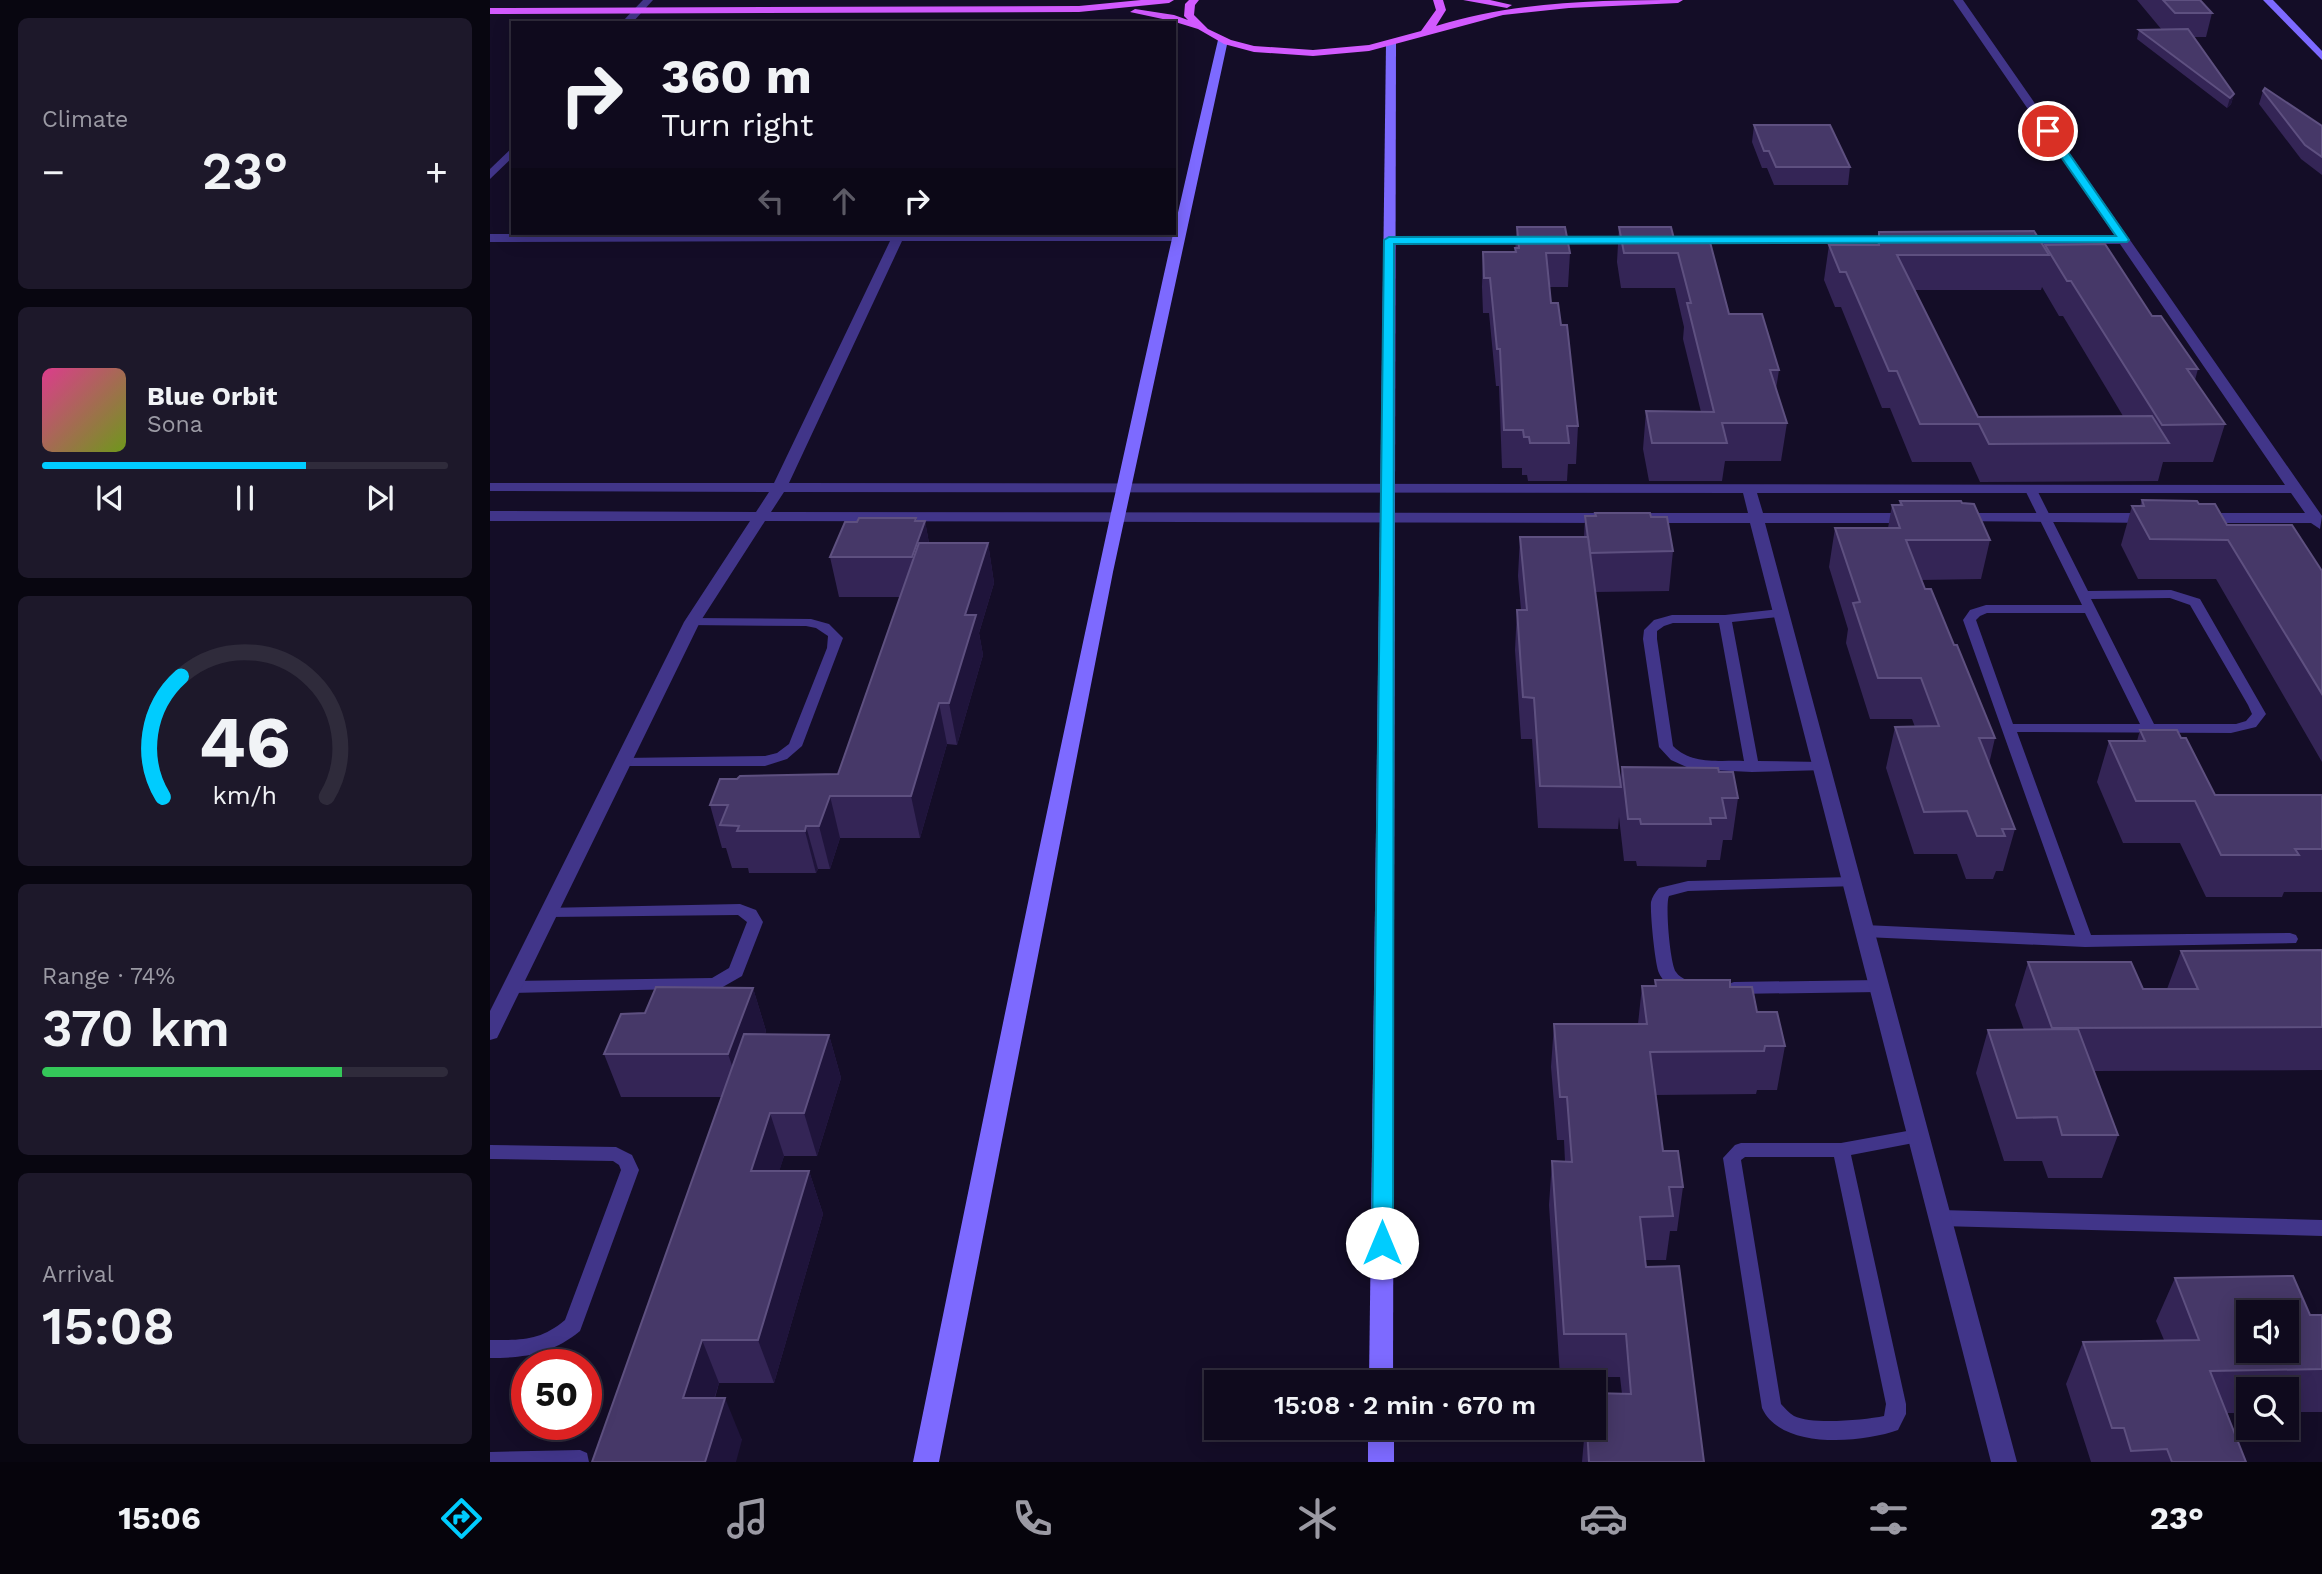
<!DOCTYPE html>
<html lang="en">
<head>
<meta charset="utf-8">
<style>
	body { margin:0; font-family:"Work Sans",sans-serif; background:#1d182a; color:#f1f3f6; height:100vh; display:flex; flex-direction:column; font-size:26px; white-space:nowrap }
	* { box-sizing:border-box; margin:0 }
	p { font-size:23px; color:#9b9aa4 }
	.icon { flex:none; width:38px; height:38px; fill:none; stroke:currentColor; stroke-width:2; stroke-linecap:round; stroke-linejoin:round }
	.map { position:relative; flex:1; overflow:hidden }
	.side { display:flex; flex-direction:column; gap:18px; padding:18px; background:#080610; width:490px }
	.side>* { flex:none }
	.guide { position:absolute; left:21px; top:21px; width:665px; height:214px; border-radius:0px; box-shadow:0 4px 18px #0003,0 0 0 2px #2f2b3b; background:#0f0a1d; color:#f1f3f6; overflow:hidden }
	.tools { position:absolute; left:1746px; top:1300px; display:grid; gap:14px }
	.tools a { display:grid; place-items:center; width:63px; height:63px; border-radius:0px; background:#0f0a1d; box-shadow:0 4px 18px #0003,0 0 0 2px #2f2b3b; font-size:35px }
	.speed { position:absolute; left:21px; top:1349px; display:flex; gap:14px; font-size:35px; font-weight:700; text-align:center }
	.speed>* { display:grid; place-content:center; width:91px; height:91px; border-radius:50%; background:#0f0a1d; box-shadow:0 4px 18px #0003,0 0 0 2px #2f2b3b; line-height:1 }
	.speed .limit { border:10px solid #d22; background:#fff; color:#111 }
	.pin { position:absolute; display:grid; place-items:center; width:60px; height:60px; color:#fff; margin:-30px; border:4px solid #fff; border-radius:50%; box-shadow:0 2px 7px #0007 }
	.me { position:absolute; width:77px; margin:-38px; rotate:0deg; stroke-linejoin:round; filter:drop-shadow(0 0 5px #0008) }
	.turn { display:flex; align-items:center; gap:24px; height:147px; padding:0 35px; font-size:32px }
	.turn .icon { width:91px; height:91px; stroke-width:2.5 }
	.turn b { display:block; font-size:49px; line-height:60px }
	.lanes { display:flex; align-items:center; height:66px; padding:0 35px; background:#0003; justify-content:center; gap:35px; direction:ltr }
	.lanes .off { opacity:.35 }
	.big { font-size:52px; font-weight:600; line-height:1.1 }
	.side .card { flex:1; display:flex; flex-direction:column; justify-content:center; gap:10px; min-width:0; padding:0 24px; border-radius:10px; background:#1d182a }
	.side .dial { align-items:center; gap:0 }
	.dial svg { height:182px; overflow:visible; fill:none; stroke:#2f2b3b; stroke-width:7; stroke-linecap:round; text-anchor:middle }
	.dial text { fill:#f1f3f6; stroke:none }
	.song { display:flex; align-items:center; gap:21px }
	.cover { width:84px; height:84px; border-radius:10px; background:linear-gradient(135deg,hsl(330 70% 55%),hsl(80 70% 35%)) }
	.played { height:7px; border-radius:4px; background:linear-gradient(90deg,#00ccfe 65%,#2f2b3b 65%) }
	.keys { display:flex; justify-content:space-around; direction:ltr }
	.heat { display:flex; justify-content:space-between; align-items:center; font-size:38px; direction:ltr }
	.charge { height:10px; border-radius:5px; background:linear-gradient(90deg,#34c759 74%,#2f2b3b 0) }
	.trip { position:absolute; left:714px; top:1370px; width:402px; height:70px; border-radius:0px; background:#0f0a1d; box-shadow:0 4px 18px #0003,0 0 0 2px #2f2b3b; font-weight:600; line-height:70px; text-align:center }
	.dock { display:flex; height:112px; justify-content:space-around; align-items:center; background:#06040c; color:#9b9aa4 }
	.dock .icon { width:49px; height:49px }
	.dock .on { color:#00ccfe }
	.dock b { font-size:32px; color:#f1f3f6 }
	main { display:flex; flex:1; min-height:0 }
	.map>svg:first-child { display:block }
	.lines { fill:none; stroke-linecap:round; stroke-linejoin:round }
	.lane { fill:#413589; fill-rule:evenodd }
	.street { fill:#413589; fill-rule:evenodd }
	.secondary { fill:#7d6aff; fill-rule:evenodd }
	.primary { fill:#d25aff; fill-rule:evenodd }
	.wall { fill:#342556; fill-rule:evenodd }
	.shaded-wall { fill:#1f143b }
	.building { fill:#463868; stroke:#5e5080; stroke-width:2; fill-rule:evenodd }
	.route { fill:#00ccfe; stroke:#0085a5; stroke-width:2 }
</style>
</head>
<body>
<main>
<section class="side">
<div class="card"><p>Climate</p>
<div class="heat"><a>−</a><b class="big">23°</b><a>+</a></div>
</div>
<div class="card">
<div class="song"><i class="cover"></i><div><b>Blue Orbit</b><p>Sona</p></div></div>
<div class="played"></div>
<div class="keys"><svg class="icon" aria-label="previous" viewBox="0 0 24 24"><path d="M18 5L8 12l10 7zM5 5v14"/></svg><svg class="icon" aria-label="pause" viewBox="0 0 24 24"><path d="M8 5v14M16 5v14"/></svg><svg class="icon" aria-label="next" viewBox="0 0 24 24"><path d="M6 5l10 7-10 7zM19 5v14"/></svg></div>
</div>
<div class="card dial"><svg viewBox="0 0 100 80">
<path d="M14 69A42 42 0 1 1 86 69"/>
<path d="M14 69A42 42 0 0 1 22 16" stroke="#00ccfe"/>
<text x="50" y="56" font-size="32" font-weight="700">46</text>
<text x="50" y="72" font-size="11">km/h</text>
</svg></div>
<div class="card"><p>Range · 74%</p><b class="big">370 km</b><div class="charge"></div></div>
<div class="card"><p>Arrival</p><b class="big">15:08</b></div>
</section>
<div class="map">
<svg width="1832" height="1462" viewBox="0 0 1832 1462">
	<rect width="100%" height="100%" fill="#140d27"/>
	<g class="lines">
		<g class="lane">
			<path d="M1541,486L1547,490L1598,591L1681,590L1710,599L1776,714L1766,727L1741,733L1527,732L1601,935L1800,933L1806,935L1808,939L1806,943L1595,947L1375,937L1369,935L1367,931L1369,927L1375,925L1585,935L1473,620L1480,610L1496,605H1592L1535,490ZM1680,598L1700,605L1758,705L1762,714L1756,721L1746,724H1664L1601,599ZM1497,613H1595L1650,724H1523L1486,620L1490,616Z"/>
			<path d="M1291,609L1297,613L1296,616L1242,622L1268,761L1332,762L1337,764L1339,767L1337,770L1262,772L1201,769L1181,760L1169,747L1153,639L1154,630L1164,620L1182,615H1235ZM1183,623H1229L1254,761C1228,760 1202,765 1183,746L1167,639V631L1174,626Z"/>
			<path d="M202,618L321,619L339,624L353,638L312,746L297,759L275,766H128L126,763L128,760L133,758L275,756L287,753L299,744L337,648L338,636L326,628L316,626L197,625L195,622L197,619Z"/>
			<path d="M1362,877L1367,878L1370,882L1367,886L1198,891L1179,896C1175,904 1180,964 1186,972C1191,980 1202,980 1207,988L1205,992C1193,996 1174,985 1169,973C1165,965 1160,913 1161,902C1162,897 1165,893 1169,888L1198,881Z"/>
			<path d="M250,904L266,910L273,922L252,976L231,988L22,993L16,991L14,987L16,983L22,981L222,978L239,968L257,922L248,915L59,917L53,916L51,912L53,908Z"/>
			<path d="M1389,980L1395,982L1397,986L1395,990L1389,992L1244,994L1238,992L1236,988L1238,984L1244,982Z"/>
			<path d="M1428,1129L1434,1131L1437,1136L1434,1141L1361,1155L1416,1404V1414L1408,1430C1372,1443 1291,1450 1272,1408L1233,1158L1245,1145L1251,1143H1351ZM1255,1157H1344L1396,1404L1394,1416C1374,1420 1322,1425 1304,1416C1299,1413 1295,1408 1291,1404L1251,1160Z"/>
			<path d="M0,1145L126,1147L142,1155L149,1170L90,1331C62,1354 35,1358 0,1358V1340C32,1340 50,1341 75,1320L131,1170L129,1165L123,1161L0,1159Z"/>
			<path d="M1450,1210L1832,1220V1236L1450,1226L1443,1223L1441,1218L1443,1213Z"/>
			<path d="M90,1450L97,1453L99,1462H0V1452Z"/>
		</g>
		<g class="street">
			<path d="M153,0H163L142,23H131Z"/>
			<path d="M1463,0H1473L1832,516L1830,529L1821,523H1711L1703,518L1711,513H1815L1801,493H1267L1273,513H1421L1429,518L1421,523H1275L1527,1462H1501L1260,523H1155L1147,518L1155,513H1258L1253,493L294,492L281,512L1116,513L1124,518L1116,523L275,521L210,622L10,1032L7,1038L0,1040V1011L194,622L260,521H0V511L266,512L279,492L0,491V483H284L400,241L0,242V234L687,233L693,237L687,241H412L299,483L1795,485L1630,244H1525L1519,240L1525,236H1625Z"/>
			<path d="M23,147V157L0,179V169Z"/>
			<path d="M1410,236L1414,237V243L899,244L893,240L899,236Z"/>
			<path d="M1466,513H1662L1670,518L1662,523L1461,521L1458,518Z"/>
		</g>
		<g class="secondary">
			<path d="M1773,0H1783L1832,51V60Z"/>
			<path d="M733,37L738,40L623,572L449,1462H423C520,987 617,510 728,40Z"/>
			<path d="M901,40L906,43L903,1382H879L896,43Z"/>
			<rect x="878" y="1428" width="26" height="34"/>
		</g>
		<g class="primary">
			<path d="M651,0H684L679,3L589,12L0,14V8L589,6Z"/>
			<path d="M699,0H709L705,5L704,15L718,29L741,40L764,46L823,50L879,45L931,31L946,10L943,0H953L956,10L946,26C1026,1 1109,0 1193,0L1188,3L1079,8L1013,15L879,51L823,56L764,52L734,44L708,29L682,21L640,12L645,9L684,15L698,20L694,16L695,4Z"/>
			<path d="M973,0H1000L1022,5L1017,8Z"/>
		</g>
	</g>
	<g class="wall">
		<path d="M1647,0H1710L1722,13L1716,37H1703L1744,94L1741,104L1737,108L1647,39L1649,30H1672Z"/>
		<path d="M1773,91L1832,126V175L1811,159L1769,104Z"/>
		<path d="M1264,125L1360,167L1358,185H1284L1277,168H1272L1262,142Z"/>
		<path d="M1027,227L1080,253L1078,287H1060L1061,303L1071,325L1088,426L1086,464H1078L1077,481H1038L1037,475H1032V468H1012L1009,386H1006L999,313H993L992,287L993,252H1025Z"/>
		<path d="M1129,227L1185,243L1239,314L1289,370L1286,389L1297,423L1291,461H1235L1232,481H1159L1153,449L1156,411L1211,412L1193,339L1194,327L1185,288H1131L1127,262Z"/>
		<path d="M1389,232L1554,247L1555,245L1662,316L1708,369L1705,380L1735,424L1723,462H1673L1668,481L1490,482L1481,462H1422L1400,408H1392L1351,307H1345L1334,280L1339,245H1387ZM1552,287L1569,316H1573L1633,416L1488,417L1425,290H1551Z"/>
		<path d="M1652,500L1709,504L1737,525L1832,571V762L1726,579H1648L1631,545L1642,506H1650Z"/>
		<path d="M1410,501L1472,503L1500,540L1491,579L1431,580L1435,589L1464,645L1505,738L1499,764L1525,829L1513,871H1506L1503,879H1476L1467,854H1424L1396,768L1405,727H1425L1422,719H1380L1356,643L1358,629L1339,567L1345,528H1398L1402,505H1409Z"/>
		<path d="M1105,513L1161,517L1183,551L1179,591L1105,592L1130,780L1132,767L1229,772L1248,798L1242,840H1233L1230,860H1217L1216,867L1147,866L1146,861H1134L1129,817L1128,829L1048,828L1042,739H1031L1025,650L1027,610H1031L1028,576L1030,537H1094L1095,516H1105Z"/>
		<path d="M426,518L427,521H435L439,543H498L504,583L489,633L493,655L467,745L457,744L430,838H350L340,869H328L326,873H259L258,868H242L236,848H232L220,805L348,774L410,597H349L340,557L367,522Z"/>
		<path d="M1650,730L1691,738L1725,795H1832V892H1794L1792,897H1716L1690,843H1633L1607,782L1619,741H1647Z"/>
		<path d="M1832,950V1070L1604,1071L1628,1135L1612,1178H1558L1552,1161H1514L1486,1073L1498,1030H1534L1525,1005L1538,962L1653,989H1677L1691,951Z"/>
		<path d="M1165,980L1240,987L1267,1012L1295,1046L1287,1090H1267L1266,1094L1166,1095L1173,1151L1193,1187L1187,1231H1180L1176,1260H1155L1156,1267L1214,1462H1092L1095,1428H1104V1393L1132,1394L1130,1377H1070L1059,1205L1062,1161L1075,1162L1074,1140H1067L1061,1067L1064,1024H1148L1152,986H1165Z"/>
		<path d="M263,988L276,1031L275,1034L339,1035L351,1078L327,1156H294L289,1171H319L333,1214L284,1383H229L225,1398L252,1440L102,1462L232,1097H131L114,1054L155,1013Z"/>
		<path d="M1685,1278L1820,1315H1832V1412H1797V1390H1759V1413H1737L1756,1462H1601L1576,1384L1593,1342L1674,1340L1666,1321Z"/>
	</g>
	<g class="shaded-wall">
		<path d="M1744,94L1741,104L1737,108L1740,98Z"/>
		<path d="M426,518L430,536L435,521L442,560L429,597L422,557Z"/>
		<path d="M498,543L504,583L489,633L493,655L467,745L459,703L475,615Z"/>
		<path d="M449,703L457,744L430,838L421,796Z"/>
		<path d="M340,796L350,838L340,869L329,826Z"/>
		<path d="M316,826L328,869L326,873L315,831Z"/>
		<path d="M263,988L276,1031L253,1097L238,1054Z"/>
		<path d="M339,1035L351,1078L327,1156L314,1113Z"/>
		<path d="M280,1113L294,1156L276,1214L261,1171Z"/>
		<path d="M319,1171L333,1214L284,1383L268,1340Z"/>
		<path d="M212,1340L229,1383L211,1440L193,1398Z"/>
		<path d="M235,1398L252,1440L246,1462H215Z"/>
	</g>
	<g class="building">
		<path d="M1673,0H1710L1722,13H1685Z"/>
		<path d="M1698,29L1744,94L1740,98L1649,30Z"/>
		<path d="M1775,88L1832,126V157L1815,145L1773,91Z"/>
		<path d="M1264,125H1340L1360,167H1286L1279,151H1274Z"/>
		<path d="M1027,227H1075L1080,253H1056L1061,303H1068L1071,325H1077L1088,426H1077L1079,443H1040L1039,437H1034L1033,430H1014L1010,349H1007L1000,278H994L993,252H1026L1025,248H1029Z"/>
		<path d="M1129,227H1181L1185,243L1220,242L1239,314H1272L1289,370H1280L1297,423H1232L1237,443H1162L1156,411L1224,412L1197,303H1201L1188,253H1134Z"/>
		<path d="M1544,231L1559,255H1407L1488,417L1662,416L1679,443L1499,444L1489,424H1430L1407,371H1399L1356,272H1350L1339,245H1389V232Z"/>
		<path d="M1615,244L1662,316H1671L1708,369H1697L1735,424L1672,425L1581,281H1577L1555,245Z"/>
		<path d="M1652,500L1707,501L1709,504H1725L1737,525H1802L1832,571V694L1738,540L1660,539L1642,506H1654Z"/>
		<path d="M1410,501H1471L1472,503L1484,504L1500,540H1416L1435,589H1441L1464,645H1467L1505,738H1489L1525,829H1512L1515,836H1487L1477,811L1434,812L1405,727L1449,726L1431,678H1388L1363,603L1370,602L1345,528H1410L1402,505H1412Z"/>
		<path d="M1105,513H1160L1161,517H1177L1183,551L1100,553L1095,516H1106Z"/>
		<path d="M369,518H426L425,521H435L422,557H340L355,522H367Z"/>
		<path d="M1030,537H1098L1131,787L1050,786L1044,698L1033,697L1027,610H1037Z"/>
		<path d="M429,543H498L475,615H486L459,703H449L421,796H340L329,826H316L315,831H247L249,826L230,825L238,805H220L230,779H247L250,776L348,774Z"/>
		<path d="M1650,730H1687L1691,738H1696L1725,795H1832V849H1805L1809,855H1731L1705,801H1646L1619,741H1655Z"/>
		<path d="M1132,767L1228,768L1229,772H1243L1248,798H1232L1236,818H1220L1221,824H1151L1150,819H1138Z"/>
		<path d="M1832,950V1027L1562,1028L1538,962H1641L1653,989H1708L1691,951Z"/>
		<path d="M1165,980H1240V987H1262L1267,1012H1287L1295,1046H1275L1274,1051L1160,1052L1173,1151H1188L1193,1187H1179L1183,1216L1150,1217L1156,1267L1189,1266L1214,1462H1099L1097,1428H1104V1416H1105L1104,1393L1141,1394L1136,1334H1074L1062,1161L1082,1162L1077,1097H1070L1064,1024H1157L1152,986H1166Z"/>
		<path d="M166,987L263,988L238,1054H114L131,1014L155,1013Z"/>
		<path d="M1588,1029L1628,1135H1572L1567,1117L1527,1118L1498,1030Z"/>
		<path d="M254,1034L339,1035L314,1113H280L261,1171H319L268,1340H212L193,1398H235L215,1462H102Z"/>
		<path d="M1803,1276L1820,1315H1832V1369L1720,1371L1756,1462H1682L1677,1449L1641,1451L1634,1428H1622L1593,1342L1709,1340L1685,1278ZM1759,1312H1797V1351H1759Z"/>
	</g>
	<path class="route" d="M1555,129H1562L1639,240L1637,242L904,244L903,1243L900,1249L892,1252L885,1249L882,1243L894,240L899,237L1626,236L1553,131Z"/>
</svg>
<div class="tools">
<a><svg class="icon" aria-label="sound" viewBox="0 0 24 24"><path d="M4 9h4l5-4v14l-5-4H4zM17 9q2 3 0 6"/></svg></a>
<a><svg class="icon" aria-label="search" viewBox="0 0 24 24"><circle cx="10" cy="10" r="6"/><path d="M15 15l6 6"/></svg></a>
</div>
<div class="speed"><div class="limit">50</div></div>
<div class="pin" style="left:1558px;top:131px;background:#d93025"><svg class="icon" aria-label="arrive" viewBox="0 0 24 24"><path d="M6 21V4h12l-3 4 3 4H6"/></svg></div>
<svg class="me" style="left:892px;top:1243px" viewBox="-20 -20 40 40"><circle r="19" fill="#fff"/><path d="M0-13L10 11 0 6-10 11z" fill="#00ccfe"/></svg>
<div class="trip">15:08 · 2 min · 670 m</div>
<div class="guide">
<div class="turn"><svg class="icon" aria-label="right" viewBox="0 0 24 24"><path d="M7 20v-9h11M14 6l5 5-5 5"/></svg><div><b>360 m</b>Turn right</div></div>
<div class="lanes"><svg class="icon off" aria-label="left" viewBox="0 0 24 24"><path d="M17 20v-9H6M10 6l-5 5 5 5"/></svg><svg class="icon off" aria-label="ahead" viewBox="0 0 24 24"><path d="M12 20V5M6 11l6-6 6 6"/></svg><svg class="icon" aria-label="right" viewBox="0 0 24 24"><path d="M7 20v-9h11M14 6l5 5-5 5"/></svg></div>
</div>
</div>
</main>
<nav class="dock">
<b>15:06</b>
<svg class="icon on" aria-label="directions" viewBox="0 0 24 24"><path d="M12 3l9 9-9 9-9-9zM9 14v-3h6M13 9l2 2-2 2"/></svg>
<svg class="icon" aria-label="music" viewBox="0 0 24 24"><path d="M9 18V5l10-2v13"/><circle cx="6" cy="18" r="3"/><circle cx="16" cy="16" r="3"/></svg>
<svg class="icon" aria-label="phone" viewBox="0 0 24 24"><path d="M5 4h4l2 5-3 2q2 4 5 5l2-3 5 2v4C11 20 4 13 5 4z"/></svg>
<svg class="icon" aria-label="climate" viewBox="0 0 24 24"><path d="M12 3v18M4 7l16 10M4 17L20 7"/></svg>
<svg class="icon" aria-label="car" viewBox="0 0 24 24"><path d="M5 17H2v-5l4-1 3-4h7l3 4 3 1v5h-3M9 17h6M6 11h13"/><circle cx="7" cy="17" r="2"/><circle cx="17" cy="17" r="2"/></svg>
<svg class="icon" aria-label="filters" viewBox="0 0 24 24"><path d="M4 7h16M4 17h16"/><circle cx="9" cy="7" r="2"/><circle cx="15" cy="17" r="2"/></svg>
<b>23°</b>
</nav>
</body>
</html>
